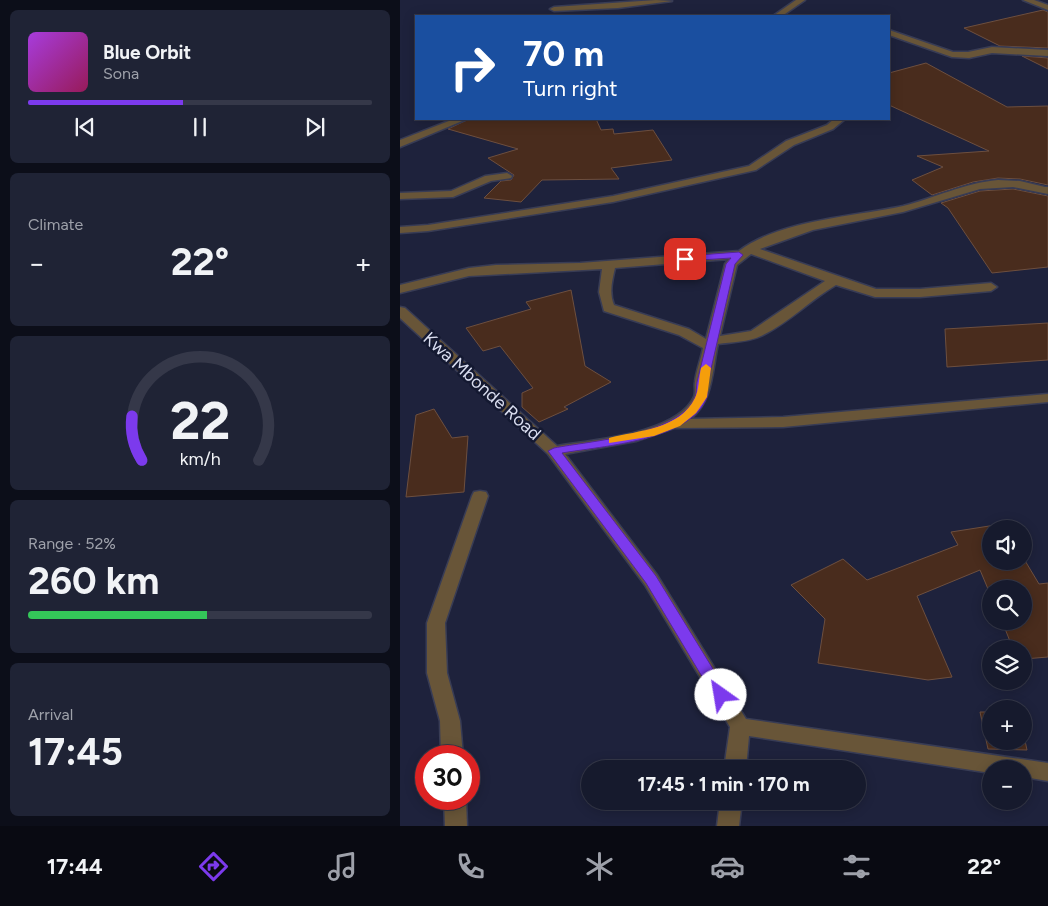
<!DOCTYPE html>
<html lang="en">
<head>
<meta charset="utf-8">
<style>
	body { margin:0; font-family:Figtree,sans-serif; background:#1f2335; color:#f1f3f6; height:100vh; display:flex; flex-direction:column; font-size:19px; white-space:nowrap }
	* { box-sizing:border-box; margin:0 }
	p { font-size:16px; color:#9ea1aa }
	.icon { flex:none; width:28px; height:28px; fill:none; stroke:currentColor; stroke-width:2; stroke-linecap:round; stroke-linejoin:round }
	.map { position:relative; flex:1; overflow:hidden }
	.sheet { display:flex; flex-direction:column; gap:10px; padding:10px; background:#0c0e19; width:400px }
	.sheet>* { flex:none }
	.banner { position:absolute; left:15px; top:15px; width:475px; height:105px; border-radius:0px; box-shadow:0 2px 12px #0003,0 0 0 1px #353849; background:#1a4fa0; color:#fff; overflow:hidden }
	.controls { position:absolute; left:582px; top:520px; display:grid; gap:10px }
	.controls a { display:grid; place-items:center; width:50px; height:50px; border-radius:50%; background:#161a2d; box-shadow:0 2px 12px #0003,0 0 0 1px #353849; font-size:25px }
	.speed { position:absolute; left:15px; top:745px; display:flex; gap:10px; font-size:25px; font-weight:700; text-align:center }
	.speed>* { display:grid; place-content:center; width:65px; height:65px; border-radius:50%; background:#161a2d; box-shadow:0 2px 12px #0003,0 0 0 1px #353849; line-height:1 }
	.speed .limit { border:8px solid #d22; background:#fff; color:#111 }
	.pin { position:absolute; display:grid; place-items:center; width:42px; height:42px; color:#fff; margin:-21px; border-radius:10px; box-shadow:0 2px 8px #0006 }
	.me { position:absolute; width:55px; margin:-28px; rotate:328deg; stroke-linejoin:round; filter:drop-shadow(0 0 4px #0008) }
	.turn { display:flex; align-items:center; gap:18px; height:105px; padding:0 25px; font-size:22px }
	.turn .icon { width:65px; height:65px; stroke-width:2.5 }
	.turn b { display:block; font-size:35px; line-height:42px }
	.big { font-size:38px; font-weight:700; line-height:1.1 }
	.sheet .card { flex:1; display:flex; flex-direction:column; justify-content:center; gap:8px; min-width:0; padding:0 18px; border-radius:8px; background:#1f2335 }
	.sheet .dial { align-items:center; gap:0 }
	.dial svg { height:130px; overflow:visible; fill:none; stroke:#353849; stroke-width:7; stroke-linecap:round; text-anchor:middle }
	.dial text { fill:#f1f3f6; stroke:none }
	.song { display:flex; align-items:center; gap:15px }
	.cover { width:60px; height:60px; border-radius:8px; background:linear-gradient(135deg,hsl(280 70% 55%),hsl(330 70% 35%)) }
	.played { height:5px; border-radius:2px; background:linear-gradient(90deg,#7c3aed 45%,#353849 45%) }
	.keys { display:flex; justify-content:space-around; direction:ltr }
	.heat { display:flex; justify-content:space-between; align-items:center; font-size:28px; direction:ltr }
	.charge { height:8px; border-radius:4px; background:linear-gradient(90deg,#34c759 52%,#353849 0) }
	.trip { position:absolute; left:181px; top:760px; width:285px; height:50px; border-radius:25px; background:#161a2d; box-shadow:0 2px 12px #0003,0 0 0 1px #353849; font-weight:700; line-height:50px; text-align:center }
	.menu { display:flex; height:80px; justify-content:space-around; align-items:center; background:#090a12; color:#9ea1aa }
	.menu .icon { width:35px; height:35px }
	.menu .current { color:#7c3aed }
	.menu b { font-size:22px; color:#f1f3f6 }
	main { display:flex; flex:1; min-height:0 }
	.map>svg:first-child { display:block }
	.building { fill:#492c1d; stroke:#6d4f3f }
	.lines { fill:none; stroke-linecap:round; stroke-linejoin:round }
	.street-casing { stroke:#383c55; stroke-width:3 }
	.street { fill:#685538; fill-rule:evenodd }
	.route { fill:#7c3aed; stroke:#51269a }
	.slow { fill:#f59e0b }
	.labels { text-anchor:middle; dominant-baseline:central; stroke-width:5; stroke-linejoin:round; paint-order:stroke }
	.street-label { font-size:18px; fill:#d9ddef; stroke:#141931 }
</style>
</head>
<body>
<main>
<section class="sheet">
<div class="card">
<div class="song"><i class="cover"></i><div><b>Blue Orbit</b><p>Sona</p></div></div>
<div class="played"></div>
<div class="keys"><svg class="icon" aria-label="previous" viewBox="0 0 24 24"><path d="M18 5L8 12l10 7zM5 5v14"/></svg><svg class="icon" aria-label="pause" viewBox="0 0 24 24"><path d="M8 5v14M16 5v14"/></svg><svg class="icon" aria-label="next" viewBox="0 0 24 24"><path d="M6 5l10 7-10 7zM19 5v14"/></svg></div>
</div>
<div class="card"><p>Climate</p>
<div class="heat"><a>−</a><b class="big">22°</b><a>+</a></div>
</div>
<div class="card dial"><svg viewBox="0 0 100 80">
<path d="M14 69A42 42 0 1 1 86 69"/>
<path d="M14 69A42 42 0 0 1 8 42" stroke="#7c3aed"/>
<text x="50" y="56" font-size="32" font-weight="700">22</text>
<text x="50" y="72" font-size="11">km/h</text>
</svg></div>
<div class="card"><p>Range · 52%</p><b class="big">260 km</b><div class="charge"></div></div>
<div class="card"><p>Arrival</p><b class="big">17:45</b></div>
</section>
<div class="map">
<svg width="648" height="826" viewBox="0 0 648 826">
	<rect width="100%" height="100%" fill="#1e223c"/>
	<g class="building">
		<path d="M643,10L648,12V48L600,46L564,28Z"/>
		<path d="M622,56L648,58V69Z"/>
		<path d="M526,63L607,107L648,106V185L620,179L598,178L573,182L532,195L512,180L543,167L517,156L589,151L489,105V73Z"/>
		<path d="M69,119H196L201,130L213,129L214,134L253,130L272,160L211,168L219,179L142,180L121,202L84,198L101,181L111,180L114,175L88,158L118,149L48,129Z"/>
		<path d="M613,189L648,196V267L592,273L548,208L541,203L580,191Z"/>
		<path d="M171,290L185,366L211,382L164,407L168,409L139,422L122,407V393L133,388L100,346L83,351L66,328L131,309L126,302Z"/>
		<path d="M648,323V360L547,367L545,329Z"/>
		<path d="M34,409L52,438L68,436L64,492L6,497L16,415Z"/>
		<path d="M602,524L605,529H591V561H624V559L639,584L648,583V657L624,659V649H613L602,621H624V589H591V596L580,570L517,596L552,677L528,680L418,663L425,619L391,585L443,559L467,580L558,545L551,532Z"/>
		<path d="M580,712H591V741H624V736L627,750L588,749Z"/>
	</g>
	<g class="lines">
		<defs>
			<g id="street">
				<path d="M256,0L272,1L218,8L154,11L150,9L154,7Z"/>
				<path d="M396,0H405L382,16H373Z"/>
				<path d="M623,0H634L648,5V10Z"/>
				<path d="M489,30L553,52H568L592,47L648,50V56L592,53L569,58L552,57L489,35Z"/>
				<path d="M54,119H67L0,147V140Z"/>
				<path d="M434,119H445L433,129L394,145L356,170L213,202L28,231L0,233V227L28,225L213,196L349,166L386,141L427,125Z"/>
				<path d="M107,173L112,176L111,178L91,181L53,197L0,199V193L51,191L85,176Z"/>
				<path d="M598,180L620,181L645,187H648V194L613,187L580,189L503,212L413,230L360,249L476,289H520L591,283L597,287L591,291L520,297H475L436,285C410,300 389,323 361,336C349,342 331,342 318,344C312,371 313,402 290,419L383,417L648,394V402L383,427L274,428L236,441L165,454L257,575L346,719L648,763V781L624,777V769H591V773L349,736L346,769H324L330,727L245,585L148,454L0,318V307L5,308L157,446C193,440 277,434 294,397C296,392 294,387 295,382C296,371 301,359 303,348L279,335L204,311L199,292L202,269L69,276L0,293V285L69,268L96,265L180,263L339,251C380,220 452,217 503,206C535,198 564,183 598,180ZM351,254L425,281L351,331L320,336L337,265ZM329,259L325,264L306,339L289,329L214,305C209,293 212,281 215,268Z"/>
				<path d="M80,491L86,492L88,496L45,623L47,673L60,721L63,756H41L40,721L27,673V623L72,496L74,492Z"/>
				<path d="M44,799H66L67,826H45Z"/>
				<path d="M320,801H342L339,826H317Z"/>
			</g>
		</defs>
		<use href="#street" class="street-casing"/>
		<use href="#street" class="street"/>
	</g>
	<path class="route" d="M339,252L343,255L335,264L308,382C307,387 308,393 307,397C291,441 202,446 162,453L256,576L329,695L327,700L321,701L316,700L246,583L148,451L154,448C189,441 281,435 295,397C297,393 296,387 297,382L326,264L331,258L285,261L280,259L285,256Z"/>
	<path class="slow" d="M306,364L311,368L307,397L296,413L280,426L254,436L209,443V438C239,430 279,430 295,398C299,390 299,377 301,368Z"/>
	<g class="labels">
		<g class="street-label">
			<text transform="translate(82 386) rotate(42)">Kwa Mbonde Road</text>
		</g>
	</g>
</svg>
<div class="controls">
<a><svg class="icon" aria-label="sound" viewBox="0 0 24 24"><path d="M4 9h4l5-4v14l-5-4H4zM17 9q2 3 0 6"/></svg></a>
<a><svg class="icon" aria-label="search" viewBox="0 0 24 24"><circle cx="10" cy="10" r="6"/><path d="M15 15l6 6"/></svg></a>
<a><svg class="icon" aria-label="layers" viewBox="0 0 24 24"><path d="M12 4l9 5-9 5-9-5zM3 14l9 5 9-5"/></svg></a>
<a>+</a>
<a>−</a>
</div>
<div class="speed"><div class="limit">30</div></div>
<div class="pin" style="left:285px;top:259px;background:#d93025"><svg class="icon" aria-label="arrive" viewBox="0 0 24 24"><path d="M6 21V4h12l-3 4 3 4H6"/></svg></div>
<svg class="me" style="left:321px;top:695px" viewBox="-20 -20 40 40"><circle r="19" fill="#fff"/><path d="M0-13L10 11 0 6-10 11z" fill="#7c3aed"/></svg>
<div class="trip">17:45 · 1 min · 170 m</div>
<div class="banner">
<div class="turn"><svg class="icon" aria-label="right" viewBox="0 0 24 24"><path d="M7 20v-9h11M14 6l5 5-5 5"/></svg><div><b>70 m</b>Turn right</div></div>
</div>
</div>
</main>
<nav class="menu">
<b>17:44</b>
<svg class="icon current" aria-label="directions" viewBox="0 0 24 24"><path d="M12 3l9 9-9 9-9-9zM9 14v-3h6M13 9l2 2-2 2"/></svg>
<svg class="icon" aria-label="music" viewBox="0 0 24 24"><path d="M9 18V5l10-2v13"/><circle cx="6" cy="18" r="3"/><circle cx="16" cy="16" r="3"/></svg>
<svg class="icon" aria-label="phone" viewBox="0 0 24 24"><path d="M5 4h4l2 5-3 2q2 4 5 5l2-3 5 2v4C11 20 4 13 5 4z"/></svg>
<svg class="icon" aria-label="climate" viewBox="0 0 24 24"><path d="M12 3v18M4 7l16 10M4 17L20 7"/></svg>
<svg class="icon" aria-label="car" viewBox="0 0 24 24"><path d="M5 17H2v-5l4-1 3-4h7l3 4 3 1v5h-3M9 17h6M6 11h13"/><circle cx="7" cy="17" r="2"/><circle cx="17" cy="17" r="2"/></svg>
<svg class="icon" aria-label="filters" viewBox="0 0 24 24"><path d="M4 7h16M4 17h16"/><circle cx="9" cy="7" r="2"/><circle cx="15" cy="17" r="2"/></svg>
<b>22°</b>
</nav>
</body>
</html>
